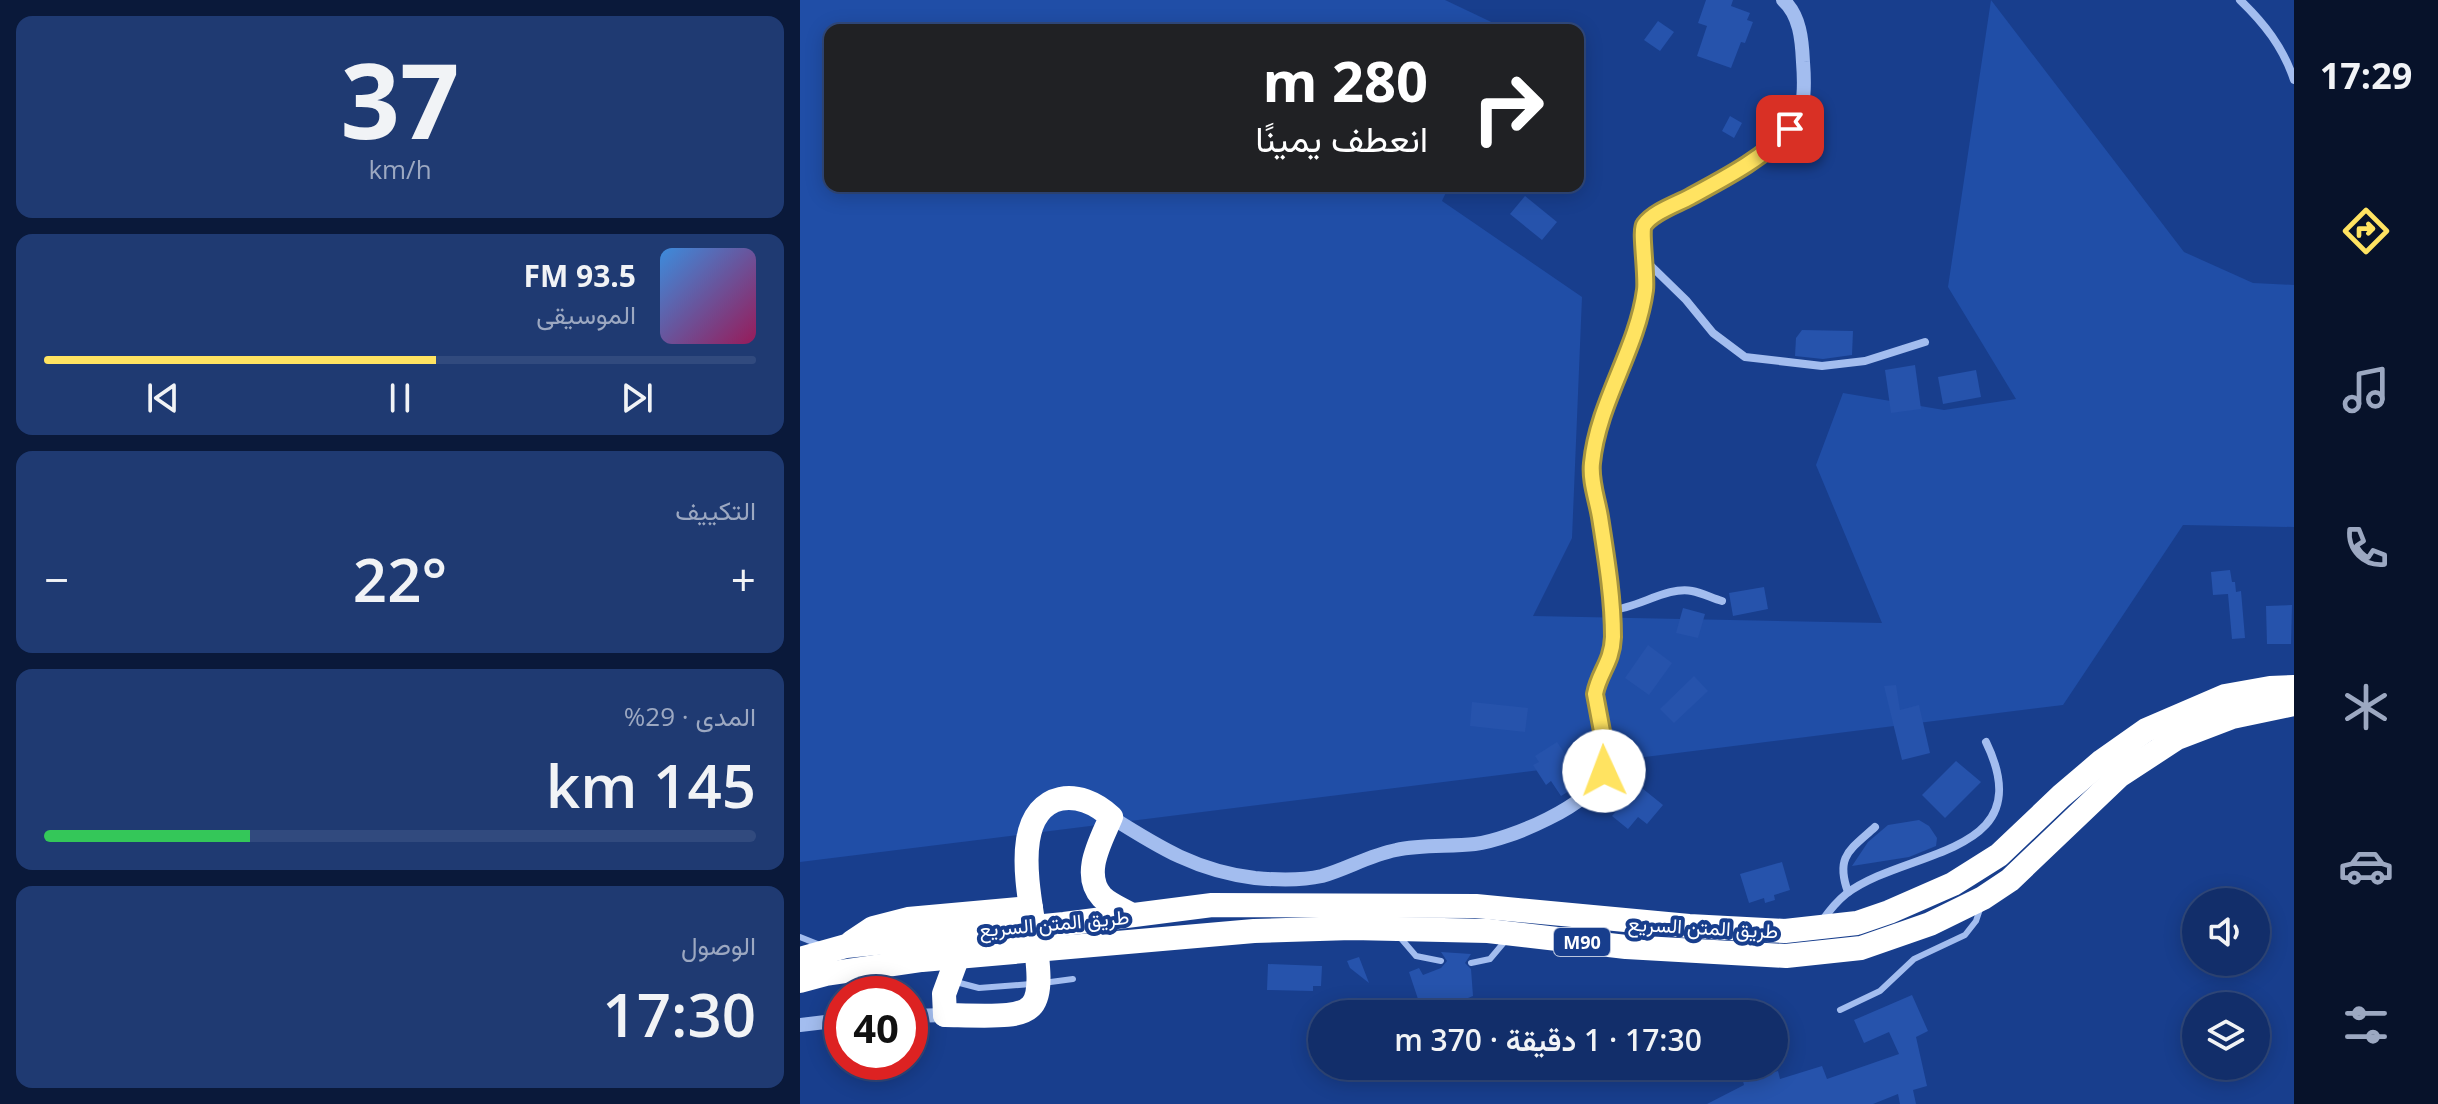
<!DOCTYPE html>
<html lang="ar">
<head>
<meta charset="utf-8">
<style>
	body { margin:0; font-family:"Open Sans",Vazirmatn,sans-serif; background:#1f3a72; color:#f1f3f6; direction:rtl; height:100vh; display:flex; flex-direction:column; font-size:30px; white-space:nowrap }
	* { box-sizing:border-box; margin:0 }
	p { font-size:26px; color:#9ca8c1 }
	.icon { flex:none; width:44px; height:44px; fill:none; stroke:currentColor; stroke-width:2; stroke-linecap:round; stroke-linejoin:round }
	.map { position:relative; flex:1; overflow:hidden; direction:ltr }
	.side { display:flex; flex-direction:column; gap:16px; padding:16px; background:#0a193a; width:800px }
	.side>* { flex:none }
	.top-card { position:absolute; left:24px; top:24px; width:760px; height:168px; border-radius:16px; box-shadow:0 4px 20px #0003,0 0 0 2px #314a7e; direction:rtl; background:#202124; color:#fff; overflow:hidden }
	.tools { position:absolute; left:1382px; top:888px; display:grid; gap:16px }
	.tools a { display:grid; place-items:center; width:88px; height:88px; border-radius:50%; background:#122e6a; box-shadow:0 4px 20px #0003,0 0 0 2px #314a7e; font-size:40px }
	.speed { position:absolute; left:24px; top:976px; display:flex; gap:16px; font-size:40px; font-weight:700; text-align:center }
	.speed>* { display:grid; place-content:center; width:104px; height:104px; border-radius:50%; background:#122e6a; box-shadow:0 4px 20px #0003,0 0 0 2px #314a7e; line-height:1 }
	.speed .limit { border:12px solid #d22; background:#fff; color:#111 }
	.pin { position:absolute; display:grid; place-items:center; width:68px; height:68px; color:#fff; margin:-34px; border-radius:16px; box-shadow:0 4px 12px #0006 }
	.me { position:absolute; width:88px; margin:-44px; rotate:358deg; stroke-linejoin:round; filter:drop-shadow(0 0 6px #0008) }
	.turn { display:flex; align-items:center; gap:28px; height:168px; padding:0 24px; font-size:36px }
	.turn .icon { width:104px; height:104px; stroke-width:2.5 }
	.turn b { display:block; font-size:56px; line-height:68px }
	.big { font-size:60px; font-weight:600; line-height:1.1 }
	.side .tile { flex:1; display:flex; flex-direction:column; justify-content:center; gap:12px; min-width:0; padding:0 28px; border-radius:16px; background:#1f3a72 }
	.side .dial { align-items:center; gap:0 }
	.dial b { font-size:104px; line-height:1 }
	.song { display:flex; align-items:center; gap:24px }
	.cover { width:96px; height:96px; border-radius:12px; background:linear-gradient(135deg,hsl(210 70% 55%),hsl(330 70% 35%)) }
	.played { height:8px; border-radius:4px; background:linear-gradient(90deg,#ffe361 55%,#314a7e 55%) }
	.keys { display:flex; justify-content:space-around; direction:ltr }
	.heat { display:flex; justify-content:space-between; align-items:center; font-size:44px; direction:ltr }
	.charge { height:12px; border-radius:6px; background:linear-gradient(90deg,#34c759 29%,#314a7e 0) }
	.trip { position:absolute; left:508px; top:1000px; width:480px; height:80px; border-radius:40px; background:#122e6a; box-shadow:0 4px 20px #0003,0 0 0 2px #314a7e; font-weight:600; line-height:80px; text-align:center; direction:rtl }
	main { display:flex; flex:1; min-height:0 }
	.tabs { display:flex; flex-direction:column; width:144px; justify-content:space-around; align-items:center; background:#07122a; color:#9ca8c1 }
	.tabs .icon { width:56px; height:56px }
	.tabs .on { color:#ffe361 }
	.tabs b { font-size:36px; color:#f1f3f6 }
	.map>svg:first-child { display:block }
	.green { fill:#204ea7 }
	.building { fill:#2653ac }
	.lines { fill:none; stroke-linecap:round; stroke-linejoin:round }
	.service { stroke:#a3bdef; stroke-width:6 }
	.minor { stroke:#a3bdef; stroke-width:8 }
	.tertiary { stroke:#a3bdef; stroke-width:14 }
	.motorway { stroke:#fff; stroke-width:24 }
	.motorway-bridge { stroke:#fff; stroke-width:24 }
	.route-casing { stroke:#a6943f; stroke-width:20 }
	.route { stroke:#ffe361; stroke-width:14 }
	.labels { text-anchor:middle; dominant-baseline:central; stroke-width:8; stroke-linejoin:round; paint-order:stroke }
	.shield { fill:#183e8d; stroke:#bac5dd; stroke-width:2 }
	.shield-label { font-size:18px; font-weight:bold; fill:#fff }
	.street-label { font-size:20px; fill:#fff; stroke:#183e8d }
</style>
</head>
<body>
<main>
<nav class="tabs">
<b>17:29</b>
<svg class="icon on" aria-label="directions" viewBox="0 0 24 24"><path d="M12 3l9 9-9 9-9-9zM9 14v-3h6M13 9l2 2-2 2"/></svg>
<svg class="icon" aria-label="music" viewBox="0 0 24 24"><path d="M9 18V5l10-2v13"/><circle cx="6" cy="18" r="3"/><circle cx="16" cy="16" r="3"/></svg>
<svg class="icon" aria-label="phone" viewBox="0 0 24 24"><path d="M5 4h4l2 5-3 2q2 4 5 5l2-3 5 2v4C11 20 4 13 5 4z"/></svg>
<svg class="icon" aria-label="climate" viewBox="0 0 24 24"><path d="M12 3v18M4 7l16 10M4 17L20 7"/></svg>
<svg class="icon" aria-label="car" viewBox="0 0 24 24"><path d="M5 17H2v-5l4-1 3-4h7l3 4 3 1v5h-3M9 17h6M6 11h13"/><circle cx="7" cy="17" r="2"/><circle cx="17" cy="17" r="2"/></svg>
<svg class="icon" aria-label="filters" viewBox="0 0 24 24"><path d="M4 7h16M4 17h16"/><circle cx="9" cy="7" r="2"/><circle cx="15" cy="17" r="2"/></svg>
</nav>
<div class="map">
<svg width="1494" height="1104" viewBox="0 0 1494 1104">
	<rect width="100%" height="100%" fill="#183e8d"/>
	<path class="green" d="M0,0H645L706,29L30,30V186H649L642,201L782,297L772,538L733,616L1082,623L1016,465L1043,393L1144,410L1216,399L1148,287L1191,0L1384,252L1453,283L1494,285V527L1383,525L1263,705L0,862Z"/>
	<g class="building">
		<path d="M906,0H933L931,6L950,13L947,20L953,22L945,43L941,42L931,68L897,56L907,26L898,23Z"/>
		<path d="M858,21L874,32L860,51L844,40Z"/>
		<path d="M930,116L942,123L934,138L922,131Z"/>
		<path d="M725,196L757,222L742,240L710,214Z"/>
		<path d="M1002,330L1053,331L1052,355L1023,359L995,356L996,338Z"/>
		<path d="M1115,365L1121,409L1091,413L1085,370Z"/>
		<path d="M1176,370L1181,397L1143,404L1138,377Z"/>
		<path d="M1430,570L1432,582H1435L1436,592L1441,591L1445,638L1432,639L1428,594L1413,595L1411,572Z"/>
		<path d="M964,587L968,609L933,616L929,593Z"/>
		<path d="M1492,605L1491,644H1467L1466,606Z"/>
		<path d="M883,608L905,614L898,638L876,633Z"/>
		<path d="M848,645L872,663L849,695L825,678Z"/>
		<path d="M894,676L908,691L874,723L860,709Z"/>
		<path d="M1096,685L1100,710L1119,705L1130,753L1102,760L1084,686Z"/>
		<path d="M672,702L728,708L725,732L670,726Z"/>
		<path d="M757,742L774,767L768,771L774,780L770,782L774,788L761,796L751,781L746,785L733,765L739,762L735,756Z"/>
		<path d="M1156,761L1181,782L1145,818L1122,795Z"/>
		<path d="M827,776L863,805L847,824L838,817L828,829L812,816L819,808L812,803L821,792L817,788Z"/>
		<path d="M1119,820L1129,826L1137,838L1136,846L1109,857L1052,866L1068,842L1088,825Z"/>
		<path d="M982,862L990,890L974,895L975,900L965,903L964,898L949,903L940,874Z"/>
		<path d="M641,952L671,954L665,963L671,969L673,996L633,1012L627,1002L620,1005L609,972L619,968L623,975L641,968L647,961Z"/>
		<path d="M559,957L569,983L550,968L547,961Z"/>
		<path d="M468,964L522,966L521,986H513V991L467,990Z"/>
		<path d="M1112,995L1128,1031L1116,1037L1127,1086L1113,1090L1116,1104H1100L1098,1094L1073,1104H907L944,1085L943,1081L978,1071L980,1079L1022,1066L1027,1079L1099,1054L1089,1032L1064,1043L1054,1020Z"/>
	</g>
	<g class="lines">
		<g class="service">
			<path d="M598,935L616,956L641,961"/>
			<path d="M0,937L20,945"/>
			<path d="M671,963L690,959L706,940"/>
			<path d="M156,982L179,988L231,984"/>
			<path d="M243,983L273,979"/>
			<path d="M1040,1010L1080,991L1114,959L1165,935L1176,921L1180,909"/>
		</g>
		<g class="minor">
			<path d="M1440,0C1464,23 1483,47 1494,80"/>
			<path d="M846,261L886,300L913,333L945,357L1022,366L1065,361L1125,342"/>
			<path d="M812,610C838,608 868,586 892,591C902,593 912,598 922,601"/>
			<path d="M1048,892C1035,856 1050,850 1075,827"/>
			<path d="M1022,921C1029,911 1036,902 1046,894C1106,848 1242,857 1186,742"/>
		</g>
		<g class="tertiary">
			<path d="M311,817C360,848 397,871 455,878C477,880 500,881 522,876C547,869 570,855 596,850C622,844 649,847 675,844C709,840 792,805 804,772C813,748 799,718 795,694L797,683L809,662L813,636L806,562L791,467L797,428L839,316L845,290L846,266L841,230C849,216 867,209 881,202C917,182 992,148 1002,104C1005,91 1004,75 1003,62C1002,40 1000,15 983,0"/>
			<path d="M110,1016L145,1015"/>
			<path d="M0,1025L42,1020"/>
		</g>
		<g class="motorway">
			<path d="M233,921C229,896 224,865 228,840C236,791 279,787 311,817C301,841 281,874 302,897C309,904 321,909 330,914"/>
			<path d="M52,942L73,928L108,919L231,908"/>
			<path d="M0,959L46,946L264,924L412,905L676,906L889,926L985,931L1057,923L1089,912L1153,884L1199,855L1261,796L1302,761L1346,730L1425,696L1470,688L1494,687"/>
			<path d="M0,981L26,974L122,960L454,931L552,928L688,931L826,947L986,956L1061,948L1130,924L1183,898L1210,880L1319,776L1377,738L1432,717L1494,704"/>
			<path d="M145,1015L144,994L158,956"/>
		</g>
		<path class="motorway-bridge" d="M145,1015C243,1017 246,1022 233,921"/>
	</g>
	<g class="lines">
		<defs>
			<path id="route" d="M804,771L807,758L795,694C799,672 812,663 813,637C813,597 806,556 800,517C797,499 790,481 792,463C798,402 837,350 845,290C847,277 840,229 844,225C853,212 877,204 890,197C925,178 964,158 990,129"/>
		</defs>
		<use href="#route" class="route-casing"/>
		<use href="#route" class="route"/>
	</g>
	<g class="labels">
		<rect class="shield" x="754" y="928" width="56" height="28" rx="6"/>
		<g class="shield-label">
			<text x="782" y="942">M90</text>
		</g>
		<g class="street-label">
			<text transform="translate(254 923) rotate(-5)">طريق المتن السريع</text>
			<text transform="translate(903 927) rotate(3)">طريق المتن السريع</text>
		</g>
	</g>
</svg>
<div class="tools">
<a><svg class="icon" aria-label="sound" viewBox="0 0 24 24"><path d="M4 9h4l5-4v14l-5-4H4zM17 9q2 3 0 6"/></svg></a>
<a><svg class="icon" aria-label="layers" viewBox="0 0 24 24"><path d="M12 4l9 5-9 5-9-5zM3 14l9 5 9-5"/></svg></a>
</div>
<div class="speed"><div class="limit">40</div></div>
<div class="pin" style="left:990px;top:129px;background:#d93025"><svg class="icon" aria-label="arrive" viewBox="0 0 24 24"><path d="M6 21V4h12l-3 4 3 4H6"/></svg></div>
<svg class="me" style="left:804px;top:771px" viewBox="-20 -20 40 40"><circle r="19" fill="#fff"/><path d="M0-13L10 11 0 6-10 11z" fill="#ffe361"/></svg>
<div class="trip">17:30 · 1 دقيقة · 370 m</div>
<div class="top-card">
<div class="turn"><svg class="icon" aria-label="right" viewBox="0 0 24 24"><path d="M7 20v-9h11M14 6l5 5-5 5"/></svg><div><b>280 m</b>انعطف يمينًا</div></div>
</div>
</div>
<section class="side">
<div class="tile dial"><b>37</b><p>km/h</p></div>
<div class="tile">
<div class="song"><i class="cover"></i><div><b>93.5 FM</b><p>الموسيقى</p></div></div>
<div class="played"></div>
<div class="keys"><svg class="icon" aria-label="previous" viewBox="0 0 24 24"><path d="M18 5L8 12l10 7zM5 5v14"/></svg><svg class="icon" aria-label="pause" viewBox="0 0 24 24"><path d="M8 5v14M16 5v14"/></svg><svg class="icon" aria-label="next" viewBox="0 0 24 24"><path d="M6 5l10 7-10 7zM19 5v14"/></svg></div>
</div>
<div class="tile"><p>التكييف</p>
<div class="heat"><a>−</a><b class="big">22°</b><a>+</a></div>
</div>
<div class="tile"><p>المدى · 29%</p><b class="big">145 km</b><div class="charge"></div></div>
<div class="tile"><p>الوصول</p><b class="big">17:30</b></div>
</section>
</main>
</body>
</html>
